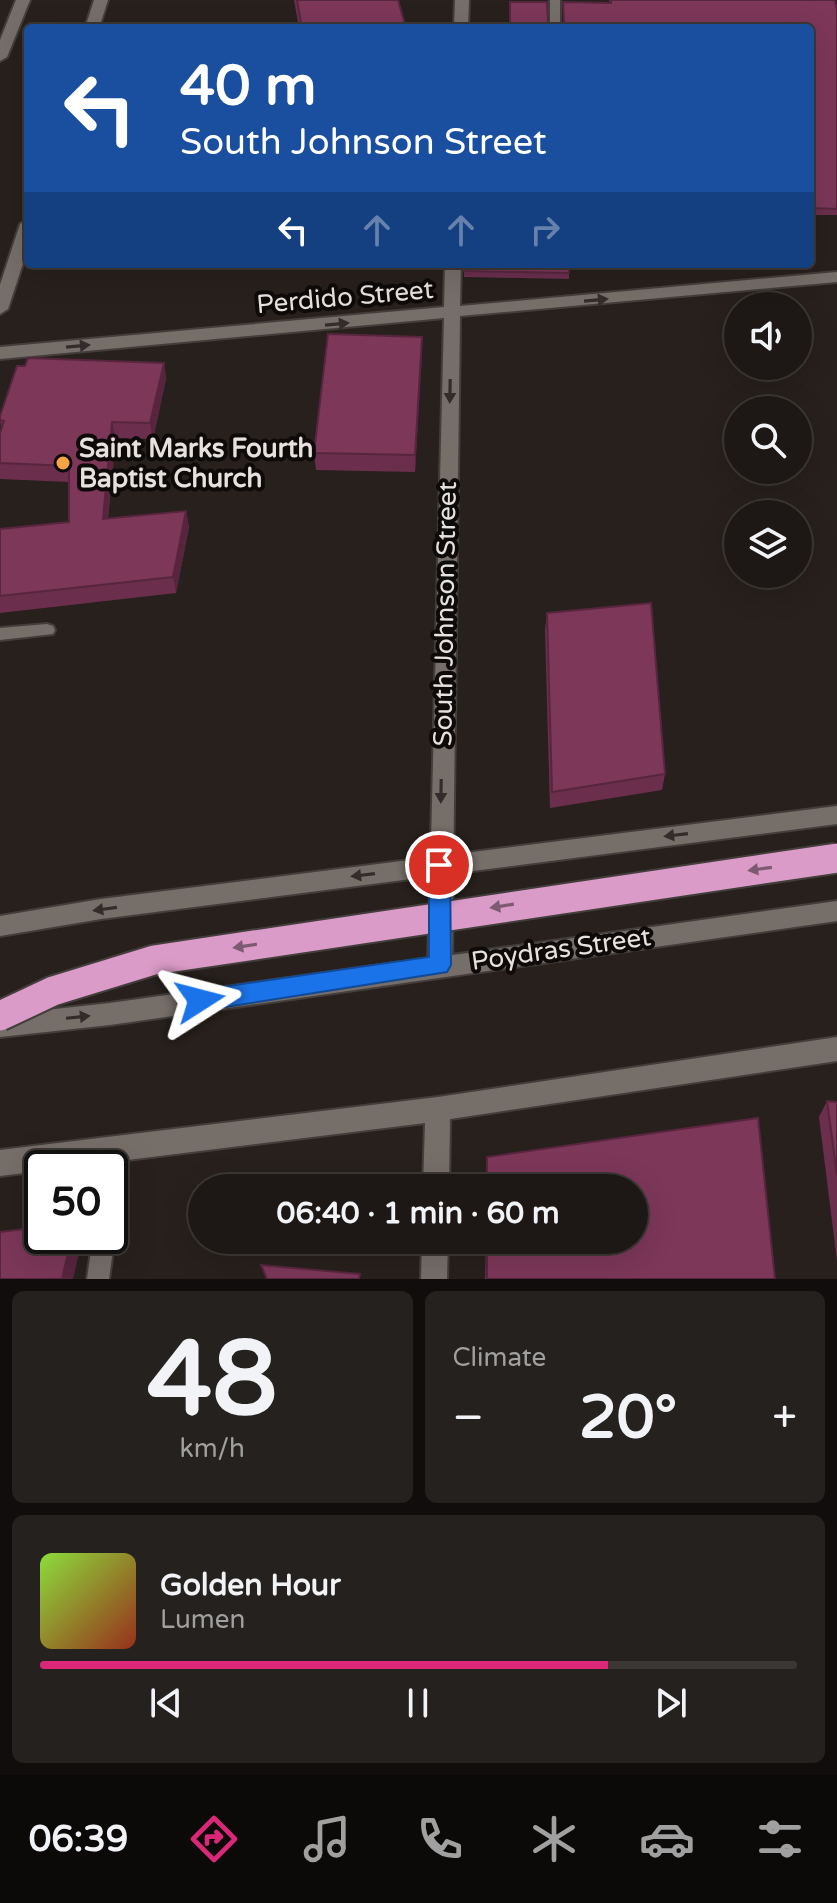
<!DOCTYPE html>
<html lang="en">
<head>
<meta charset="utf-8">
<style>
	body { margin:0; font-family:"Varela Round",sans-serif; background:#25211e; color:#f1f3f6; height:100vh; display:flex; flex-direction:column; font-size:30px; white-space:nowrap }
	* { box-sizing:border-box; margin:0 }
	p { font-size:26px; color:#a0a0a0 }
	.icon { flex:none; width:44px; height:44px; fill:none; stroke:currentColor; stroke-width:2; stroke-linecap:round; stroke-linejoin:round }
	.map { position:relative; height:1279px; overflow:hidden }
	.panel { display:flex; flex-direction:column; gap:12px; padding:12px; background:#100d0c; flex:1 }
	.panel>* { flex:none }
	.top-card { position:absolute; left:24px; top:24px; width:790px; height:244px; border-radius:8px; box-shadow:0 8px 32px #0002,0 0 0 2px #3b3734; background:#1a4fa0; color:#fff; overflow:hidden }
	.fabs { position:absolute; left:724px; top:292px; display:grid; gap:16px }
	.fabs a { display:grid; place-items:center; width:88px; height:88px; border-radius:50%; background:#1d1815; box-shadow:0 8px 32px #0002,0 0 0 2px #3b3734; font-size:40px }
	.speed { position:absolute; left:24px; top:1150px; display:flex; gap:16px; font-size:40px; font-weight:700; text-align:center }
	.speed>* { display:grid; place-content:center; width:104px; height:104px; border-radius:50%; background:#1d1815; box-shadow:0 8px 32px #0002,0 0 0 2px #3b3734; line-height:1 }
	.speed .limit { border:4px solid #111; border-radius:12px; background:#fff; color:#111 }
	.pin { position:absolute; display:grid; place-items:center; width:68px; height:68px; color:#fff; margin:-34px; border:4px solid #fff; border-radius:50%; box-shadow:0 2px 8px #0007 }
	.me { position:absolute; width:88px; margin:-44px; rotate:81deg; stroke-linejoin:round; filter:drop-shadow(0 0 6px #0008) }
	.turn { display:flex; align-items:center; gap:28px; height:168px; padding:0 24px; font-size:36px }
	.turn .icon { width:104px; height:104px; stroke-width:2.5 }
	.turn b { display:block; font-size:56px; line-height:68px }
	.lanes { display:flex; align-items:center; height:76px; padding:0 24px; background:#0003; justify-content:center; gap:40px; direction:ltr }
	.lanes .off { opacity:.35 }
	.big { font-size:60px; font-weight:700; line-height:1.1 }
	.panel .card { flex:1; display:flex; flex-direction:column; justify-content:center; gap:12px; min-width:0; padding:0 28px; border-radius:12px; background:#25211e }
	.panel .dial { align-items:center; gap:0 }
	.dial b { font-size:104px; line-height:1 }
	.song { display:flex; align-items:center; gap:24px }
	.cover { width:96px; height:96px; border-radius:12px; background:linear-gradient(135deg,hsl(90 70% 55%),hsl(10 70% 35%)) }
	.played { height:8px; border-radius:4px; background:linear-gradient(90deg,#db2777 75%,#3b3734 75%) }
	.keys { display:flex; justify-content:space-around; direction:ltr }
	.heat { display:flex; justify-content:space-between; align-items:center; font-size:44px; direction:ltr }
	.panel .tiles { flex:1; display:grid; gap:12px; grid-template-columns:1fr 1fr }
	.card:last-child { grid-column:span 2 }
	.trip { position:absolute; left:188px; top:1174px; width:460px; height:80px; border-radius:40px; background:#1d1815; box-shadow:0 8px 32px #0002,0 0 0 2px #3b3734; font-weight:700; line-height:80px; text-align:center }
	.tab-bar { display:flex; height:128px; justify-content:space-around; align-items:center; background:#0c0a08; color:#a0a0a0 }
	.tab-bar .icon { width:56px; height:56px }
	.tab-bar .active { color:#db2777 }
	.tab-bar b { font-size:36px; color:#f1f3f6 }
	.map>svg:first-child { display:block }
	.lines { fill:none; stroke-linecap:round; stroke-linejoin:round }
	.lane-casing { stroke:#433e3b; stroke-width:4 }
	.street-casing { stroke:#433e3b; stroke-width:4 }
	.secondary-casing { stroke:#433e3b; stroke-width:4 }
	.lane { fill:#766e69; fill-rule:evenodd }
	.street { fill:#766e69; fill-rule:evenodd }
	.secondary { fill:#766e69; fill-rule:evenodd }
	.highway-bridge-casing { stroke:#433e3b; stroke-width:33; stroke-linecap:butt }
	.highway-bridge { stroke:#db9bc8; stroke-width:29 }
	.wall { fill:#6b2f4d }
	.shaded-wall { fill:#57263e }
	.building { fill:#7c3759; stroke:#57263e; stroke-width:2 }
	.oneway { fill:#322d2b }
	.oneway2 { fill:#7e5a72 }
	.route { fill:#1a73e8; stroke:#114b97; stroke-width:2 }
	.poi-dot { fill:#f5a345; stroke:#0d0a09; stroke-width:3 }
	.labels { text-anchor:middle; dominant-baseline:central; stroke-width:8; stroke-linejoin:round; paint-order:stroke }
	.street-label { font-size:26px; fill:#e6e1de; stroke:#0d0a09 }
	.poi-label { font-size:26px; font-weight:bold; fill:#e6e1de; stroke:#0d0a09; text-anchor:start }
</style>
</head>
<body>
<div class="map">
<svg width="837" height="1279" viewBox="0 0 837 1279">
	<rect width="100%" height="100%" fill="#27201c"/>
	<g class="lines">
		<defs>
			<g id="lane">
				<path d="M550,0H560V28L550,27Z"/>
				<path d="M47,624L53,626L55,630L53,634L0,640V628Z"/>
				<path d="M115,1137L122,1140C128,1154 123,1179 117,1193L110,1196V1168H102L108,1140Z"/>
				<path d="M110,1228L115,1236L109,1279H87L93,1236H110Z"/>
			</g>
			<g id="street">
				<path d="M455,0H469L468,28H454Z"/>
				<path d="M445,264H461L460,306L837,272V282L460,316L452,965L448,973L440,976L432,973L428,965L444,318L0,359V347L444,307Z"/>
				<path d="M837,1037V1061L450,1119L449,1188H423L425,1123L63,1168H42V1171L0,1176V1150L438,1097Z"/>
				<path d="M422,1240H448L447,1279H421Z"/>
			</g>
			<g id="secondary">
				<path d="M16,0H30L7,57L0,61V40Z"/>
				<path d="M94,0H108L99,28H85Z"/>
				<path d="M28,219V248L8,309L0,314V285L20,224Z"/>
				<path d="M837,806V824L101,919L0,936V916L101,899Z"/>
				<path d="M837,901V921L110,1025L0,1037V1015L110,1003Z"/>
			</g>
		</defs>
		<use href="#lane" class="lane-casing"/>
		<use href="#street" class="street-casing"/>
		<use href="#secondary" class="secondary-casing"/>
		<use href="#lane" class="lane"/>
		<use href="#street" class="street"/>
		<use href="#secondary" class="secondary"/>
		<defs>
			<path id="highway-bridge" d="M0,1016L53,991L154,960L837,858"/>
		</defs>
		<use href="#highway-bridge" class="highway-bridge-casing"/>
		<use href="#highway-bridge" class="highway-bridge"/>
	</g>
	<g class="wall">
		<path d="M294,0H398L406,28H299Z"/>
		<path d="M609,0H835L837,9V215H810V28H510L548,23L560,25L563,22L610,3Z"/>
		<path d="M464,264H577L576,266H569V279L464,277Z"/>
		<path d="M422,337L415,472L316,470L314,453Z"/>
		<path d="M164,363L166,379L153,439L116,438L108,519L186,511L189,527L176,593L0,613V529L69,522V482L0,479V433L1,429L0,416Z"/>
		<path d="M547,613L665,774L662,790L550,808L545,630Z"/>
		<path d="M827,1101L837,1102V1261L819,1117Z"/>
		<path d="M758,1118L775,1279H485L486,1240H634V1188H486L487,1157Z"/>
	</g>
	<g class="shaded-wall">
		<path d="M422,337V354L415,472V455Z"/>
		<path d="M164,363L166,379L153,439L150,423Z"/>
		<path d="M112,422L116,438L106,535L103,519Z"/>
		<path d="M186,511L189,527L176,593L173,577Z"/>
		<path d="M72,1236L83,1237L73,1279H62Z"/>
	</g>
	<g class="building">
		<path d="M297,0H398L406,28H302Z"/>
		<path d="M611,0H835L837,9V209L810,208V28H510V2H547L548,23L560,25L564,22L563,2L611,3Z"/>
		<path d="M464,264H569V273L464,271Z"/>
		<path d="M328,334L422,337L415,455L314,453Z"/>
		<path d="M28,358L164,363L150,423L112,422L103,519L186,511L173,577L0,596V529L69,522V466L0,463V433L4,421L0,420V416L17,366H25Z"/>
		<path d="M651,603L665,774L552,792L547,613Z"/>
		<path d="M827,1101L837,1102V1175Z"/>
		<path d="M758,1118L775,1279H487V1240H634V1188H487V1157Z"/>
		<path d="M42,1227V1236H72L62,1279H0V1232Z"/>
		<path d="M261,1265L360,1274L359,1279H267Z"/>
	</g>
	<defs><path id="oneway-solid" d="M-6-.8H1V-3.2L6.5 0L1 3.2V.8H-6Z" transform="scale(2)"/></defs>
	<g class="oneway">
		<use href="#oneway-solid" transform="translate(596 300) rotate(-5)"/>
		<use href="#oneway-solid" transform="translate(337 324) rotate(-5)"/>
		<use href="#oneway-solid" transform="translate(78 346) rotate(-5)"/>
		<use href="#oneway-solid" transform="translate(450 391) rotate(91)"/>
		<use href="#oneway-solid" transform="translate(441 791) rotate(91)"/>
		<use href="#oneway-solid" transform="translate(676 835) rotate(173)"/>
		<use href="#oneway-solid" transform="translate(363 875) rotate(173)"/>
		<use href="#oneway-solid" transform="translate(105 909) rotate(172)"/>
		<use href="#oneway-solid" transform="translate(78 1017) rotate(-6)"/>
	</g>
	<g class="oneway2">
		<use href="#oneway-solid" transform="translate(760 869) rotate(172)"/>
		<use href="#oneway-solid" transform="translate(502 906) rotate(171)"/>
		<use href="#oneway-solid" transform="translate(245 946) rotate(171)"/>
	</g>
	<path class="route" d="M439,856L447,859L450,865L451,965L447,972L200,1011L192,1008L189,1000L192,993L200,990L429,957V865L432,859Z"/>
	<circle class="poi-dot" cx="63" cy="463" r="8"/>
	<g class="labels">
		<g class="street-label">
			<text transform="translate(345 297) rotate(-5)">Perdido Street</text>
			<text transform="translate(445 614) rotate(-89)">South Johnson Street</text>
			<text transform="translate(561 949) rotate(-8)">Poydras Street</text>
		</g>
		<g class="poi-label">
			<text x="79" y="448">Saint Marks Fourth<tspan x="79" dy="30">Baptist Church</tspan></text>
		</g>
	</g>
</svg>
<div class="fabs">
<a><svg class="icon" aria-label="sound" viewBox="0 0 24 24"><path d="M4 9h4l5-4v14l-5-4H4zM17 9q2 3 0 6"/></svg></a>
<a><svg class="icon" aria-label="search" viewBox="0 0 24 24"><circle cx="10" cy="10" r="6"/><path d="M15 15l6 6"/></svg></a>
<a><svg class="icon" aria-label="layers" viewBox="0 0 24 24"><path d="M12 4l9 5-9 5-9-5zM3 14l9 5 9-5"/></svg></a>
</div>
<div class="speed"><div class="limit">50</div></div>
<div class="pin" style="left:439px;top:865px;background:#d93025"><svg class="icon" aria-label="arrive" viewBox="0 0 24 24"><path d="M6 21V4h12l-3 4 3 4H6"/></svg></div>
<svg class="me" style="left:200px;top:1000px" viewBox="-20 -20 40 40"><path d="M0-17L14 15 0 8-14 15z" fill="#1a73e8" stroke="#fff" stroke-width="4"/></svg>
<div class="trip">06:40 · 1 min · 60 m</div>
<div class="top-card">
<div class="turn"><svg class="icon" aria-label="left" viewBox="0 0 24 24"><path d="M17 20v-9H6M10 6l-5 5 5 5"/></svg><div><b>40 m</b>South Johnson Street</div></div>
<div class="lanes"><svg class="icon" aria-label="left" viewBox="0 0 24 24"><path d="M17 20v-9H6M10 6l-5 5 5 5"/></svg><svg class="icon off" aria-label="ahead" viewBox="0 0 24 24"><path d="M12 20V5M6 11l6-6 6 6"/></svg><svg class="icon off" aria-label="ahead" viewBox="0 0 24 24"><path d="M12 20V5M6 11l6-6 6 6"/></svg><svg class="icon off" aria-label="right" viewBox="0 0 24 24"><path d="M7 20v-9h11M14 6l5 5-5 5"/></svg></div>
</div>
</div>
<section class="panel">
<div class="tiles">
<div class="card dial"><b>48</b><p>km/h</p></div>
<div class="card"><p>Climate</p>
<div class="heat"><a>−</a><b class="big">20°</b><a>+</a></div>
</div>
<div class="card">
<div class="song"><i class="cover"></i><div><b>Golden Hour</b><p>Lumen</p></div></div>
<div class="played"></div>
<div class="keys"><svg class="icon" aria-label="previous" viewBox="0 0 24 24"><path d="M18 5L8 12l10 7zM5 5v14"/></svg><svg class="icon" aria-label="pause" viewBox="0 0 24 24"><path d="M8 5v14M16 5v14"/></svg><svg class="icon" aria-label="next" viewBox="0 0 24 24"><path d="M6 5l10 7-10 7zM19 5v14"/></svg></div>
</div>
</div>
</section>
<nav class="tab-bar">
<b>06:39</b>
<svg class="icon active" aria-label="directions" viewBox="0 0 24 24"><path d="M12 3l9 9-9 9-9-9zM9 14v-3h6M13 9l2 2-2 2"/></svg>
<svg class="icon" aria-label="music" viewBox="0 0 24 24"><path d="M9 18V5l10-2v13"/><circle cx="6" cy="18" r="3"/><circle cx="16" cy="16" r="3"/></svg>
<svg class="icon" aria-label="phone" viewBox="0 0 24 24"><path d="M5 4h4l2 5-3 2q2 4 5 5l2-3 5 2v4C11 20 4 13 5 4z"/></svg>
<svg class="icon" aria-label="climate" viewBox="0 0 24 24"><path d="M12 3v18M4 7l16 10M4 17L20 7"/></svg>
<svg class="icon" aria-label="car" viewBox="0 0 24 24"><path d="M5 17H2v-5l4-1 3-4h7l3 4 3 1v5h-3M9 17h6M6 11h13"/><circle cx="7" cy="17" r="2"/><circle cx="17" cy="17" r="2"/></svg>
<svg class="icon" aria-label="filters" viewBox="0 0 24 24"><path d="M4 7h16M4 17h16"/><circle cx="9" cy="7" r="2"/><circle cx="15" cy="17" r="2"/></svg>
</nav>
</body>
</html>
